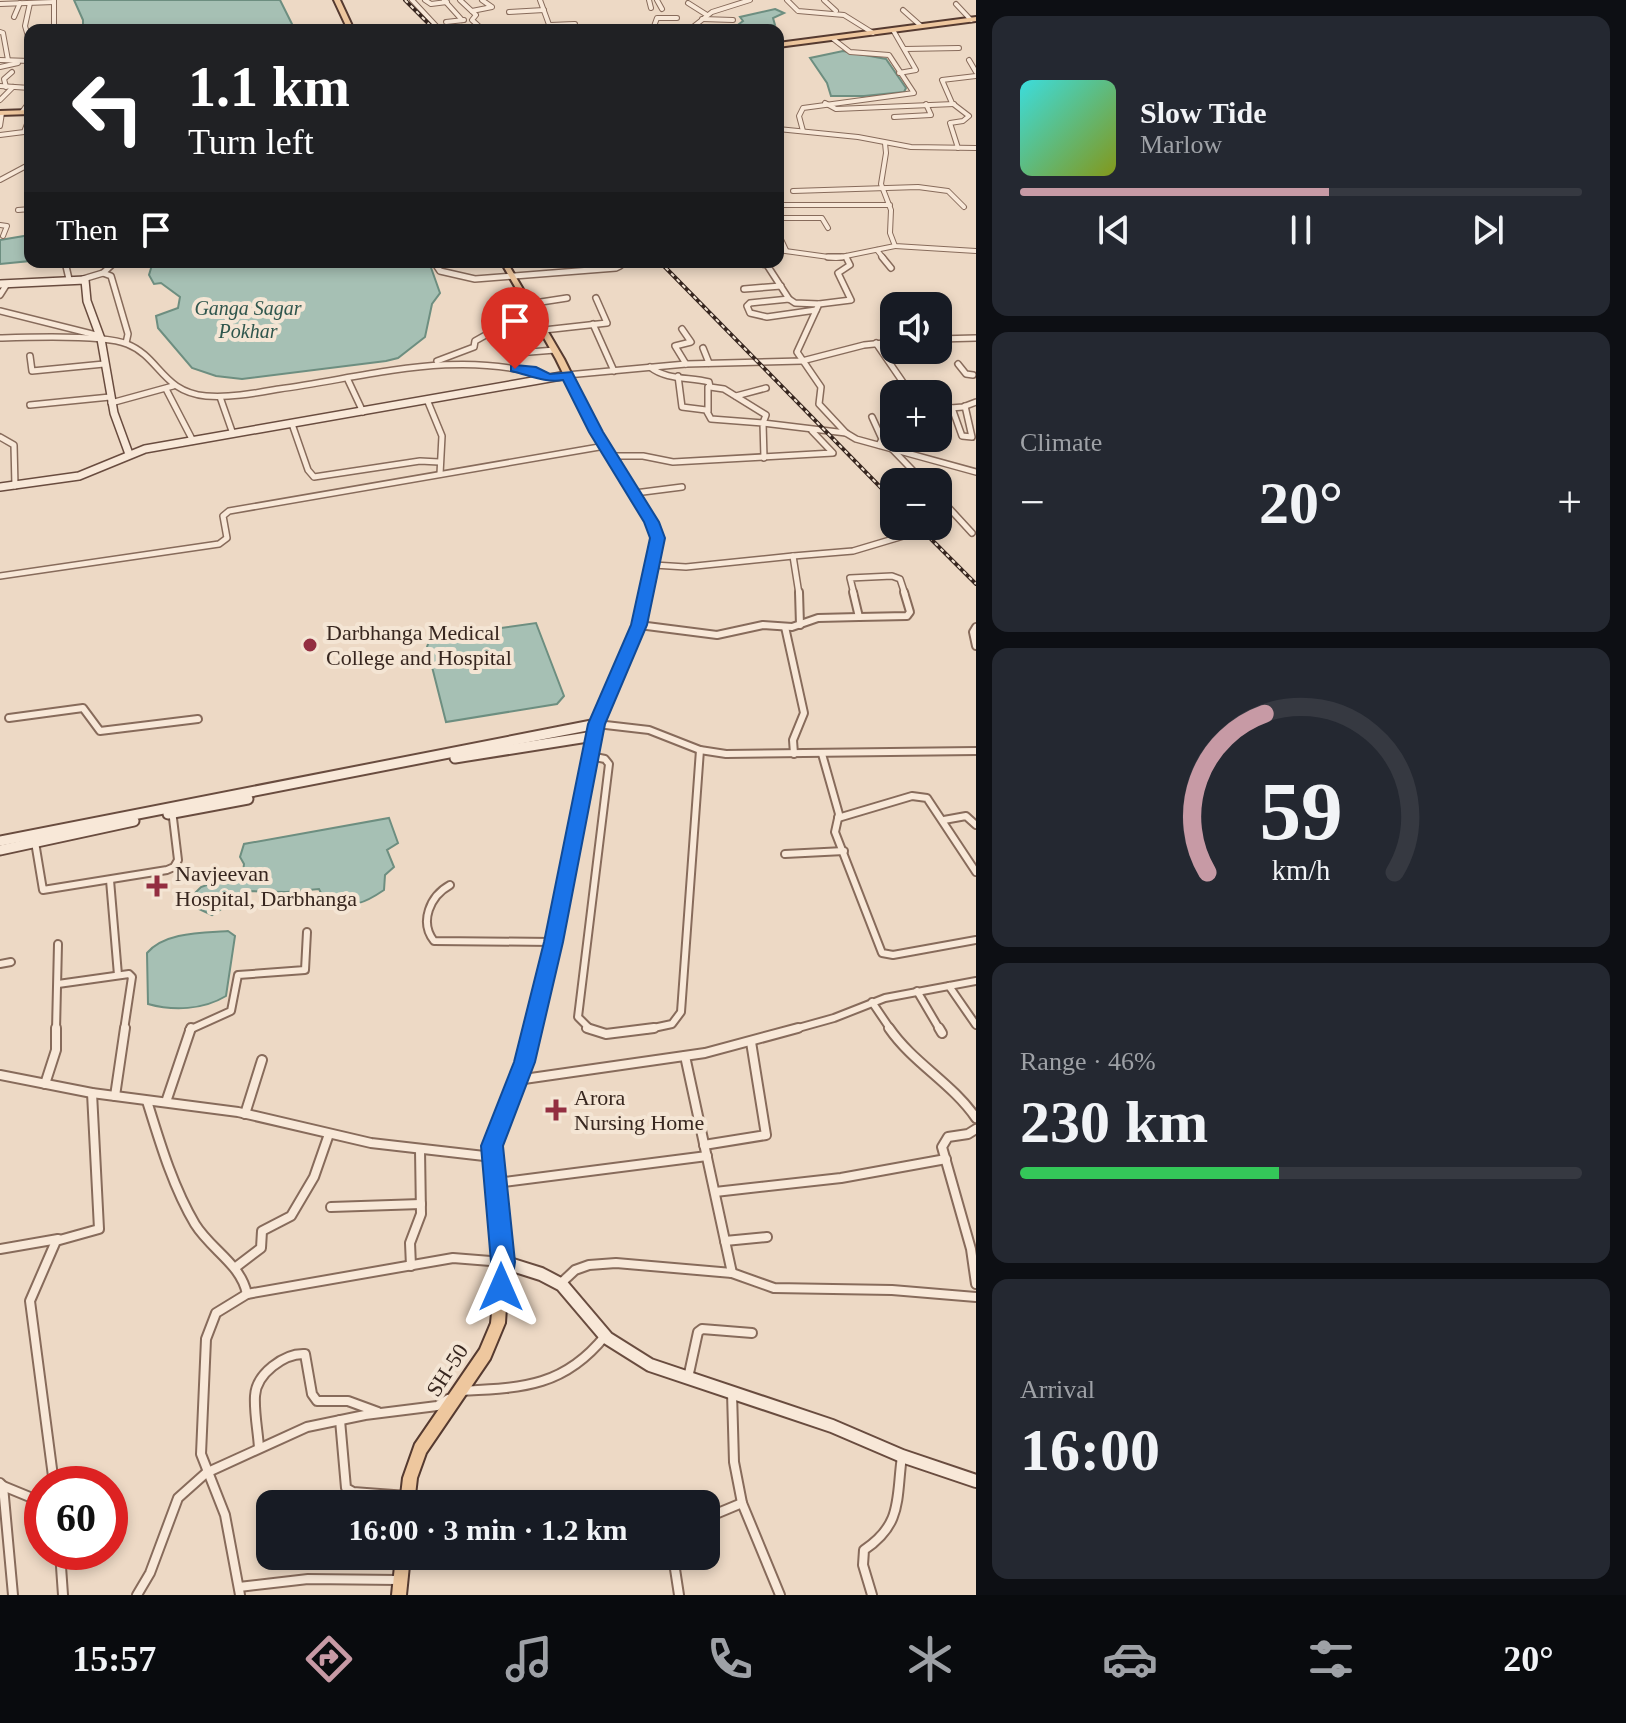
<!DOCTYPE html>
<html lang="en">
<head>
<meta charset="utf-8">
<style>
	body { margin:0; font-family:Georgia,serif; background:#242831; color:#f1f3f6; height:100vh; display:flex; flex-direction:column; font-size:30px; white-space:nowrap }
	* { box-sizing:border-box; margin:0 }
	p { font-size:26px; color:#9ea1a6 }
	.icon { flex:none; width:44px; height:44px; fill:none; stroke:currentColor; stroke-width:2; stroke-linecap:round; stroke-linejoin:round }
	.map { position:relative; flex:1; overflow:hidden }
	.sheet { display:flex; flex-direction:column; gap:16px; padding:16px; background:#0d0f14; width:650px }
	.sheet>* { flex:none }
	.top-card { position:absolute; left:24px; top:24px; width:760px; height:244px; border-radius:16px; box-shadow:0 4px 12px #0003; background:#202124; color:#fff; overflow:hidden }
	.controls { position:absolute; left:880px; top:292px; display:grid; gap:16px }
	.controls a { display:grid; place-items:center; width:72px; height:72px; border-radius:16px; background:#171b24; box-shadow:0 4px 12px #0003; font-size:40px }
	.speed { position:absolute; left:24px; top:1466px; display:flex; gap:16px; font-size:40px; font-weight:700; text-align:center }
	.speed>* { display:grid; place-content:center; width:104px; height:104px; border-radius:50%; background:#171b24; box-shadow:0 4px 12px #0003; line-height:1 }
	.speed .limit { border:12px solid #d22; background:#fff; color:#111 }
	.pin { position:absolute; display:grid; place-items:center; width:68px; height:68px; color:#fff; margin:-82px -34px; border-radius:50% 50% 50% 0; rotate:-45deg; box-shadow:0 0 8px #0007 }
	.pin .icon { rotate:45deg }
	.me { position:absolute; width:88px; margin:-44px; rotate:0deg; stroke-linejoin:round; filter:drop-shadow(0 0 6px #0008) }
	.turn { display:flex; align-items:center; gap:28px; height:168px; padding:0 32px; font-size:36px }
	.turn .icon { width:104px; height:104px; stroke-width:2.5 }
	.turn b { display:block; font-size:56px; line-height:68px }
	.then { display:flex; align-items:center; height:76px; padding:0 32px; background:#0003; gap:16px; font-size:30px }
	.big { font-size:60px; font-weight:700; line-height:1.1 }
	.sheet .card { flex:1; display:flex; flex-direction:column; justify-content:center; gap:12px; min-width:0; padding:0 28px; border-radius:16px; background:#242831 }
	.sheet .dial { align-items:center; gap:0 }
	.dial svg { height:208px; overflow:visible; fill:none; stroke:#363941; stroke-width:7; stroke-linecap:round; text-anchor:middle }
	.dial text { fill:#f1f3f6; stroke:none }
	.song { display:flex; align-items:center; gap:24px }
	.cover { width:96px; height:96px; border-radius:12px; background:linear-gradient(135deg,hsl(180 70% 55%),hsl(70 70% 35%)) }
	.played { height:8px; border-radius:4px; background:linear-gradient(90deg,#c79aa5 55%,#363941 55%) }
	.keys { display:flex; justify-content:space-around; direction:ltr }
	.heat { display:flex; justify-content:space-between; align-items:center; font-size:44px; direction:ltr }
	.charge { height:12px; border-radius:6px; background:linear-gradient(90deg,#34c759 46%,#363941 0) }
	.trip { position:absolute; left:256px; top:1490px; width:464px; height:80px; border-radius:16px; background:#171b24; box-shadow:0 4px 12px #0003; font-weight:700; line-height:80px; text-align:center }
	.tab-bar { display:flex; height:128px; justify-content:space-around; align-items:center; background:#090b0e; color:#9ea1a6 }
	.tab-bar .icon { width:56px; height:56px }
	.tab-bar .on { color:#c79aa5 }
	.tab-bar b { font-size:36px; color:#f1f3f6 }
	main { display:flex; flex:1; min-height:0 }
	.map>svg:first-child { display:block }
	.water { fill:#a6c0b4; stroke:#6d8e80; stroke-width:2 }
	.lines { fill:none; stroke-linecap:round; stroke-linejoin:round }
	.street-far3-casing { stroke:#876b5b; stroke-width:6 }
	.street-far2-casing { stroke:#876b5b; stroke-width:8 }
	.street-far1-casing { stroke:#876b5b; stroke-width:10 }
	.street-casing { stroke:#876b5b; stroke-width:12 }
	.secondary-far2-casing { stroke:#694c3f; stroke-width:10 }
	.secondary-far1-casing { stroke:#694c3f; stroke-width:13 }
	.secondary-casing { stroke:#694c3f; stroke-width:16 }
	.primary-casing { stroke:#553a30; stroke-width:4 }
	.street-far3 { stroke:#f8e8d8; stroke-width:4 }
	.street-far2 { stroke:#f8e8d8; stroke-width:5 }
	.street-far1 { stroke:#f8e8d8; stroke-width:6 }
	.street { stroke:#f8e8d8; stroke-width:8 }
	.secondary-far2 { stroke:#f8e8d8; stroke-width:7 }
	.secondary-far1 { stroke:#f8e8d8; stroke-width:9 }
	.secondary { stroke:#f8e8d8; stroke-width:12 }
	.primary { fill:#eec79e; fill-rule:evenodd }
	.rail-casing { stroke:#37261f; stroke-width:4 }
	.rail { stroke:#f4e5d4; stroke-width:2; stroke-dasharray:4; stroke-linecap:butt }
	.route { fill:#1a73e8; stroke:#114b97; stroke-width:2 }
	.poi-dot { fill:#932e41; stroke:#f4e5d4; stroke-width:3 }
	.labels { text-anchor:middle; dominant-baseline:central; stroke-width:8; stroke-linejoin:round; paint-order:stroke }
	.far-water-label { font-size:20px; font-style:italic; fill:#2f564d; stroke:#f4e5d4 }
	.poi-label { font-size:22px; fill:#37261f; stroke:#f4e5d4; text-anchor:start }
	.street-label { font-size:22px; fill:#37261f; stroke:#f4e5d4 }
</style>
</head>
<body>
<main>
<div class="map">
<svg width="976" height="1595" viewBox="0 0 976 1595">
	<rect width="100%" height="100%" fill="#edd9c5"/>
	<g class="water">
		<path d="M74,0H280L295,30H83V20Z"/>
		<path d="M775,9L784,13L773,18L775,25L737,29L735,27L743,21L740,17Z"/>
		<path d="M843,51L886,59L906,88L904,92L864,96H831L827,83L810,58Z"/>
		<path d="M30,235V261L0,264V240Z"/>
		<path d="M146,262H429L440,293L432,304L425,337L398,358L386,361L242,379L216,376L192,368L158,328L156,316L178,308L180,297L161,283L154,284L149,275L152,265Z"/>
		<path d="M536,623L564,696L557,704L446,722L427,647L430,638Z"/>
		<path d="M389,818L398,843L387,850L394,867L385,875L384,890C359,907 354,905 326,903L319,889L286,892L246,891L226,899V906L212,915L199,909L194,894L201,887L243,872L244,864L240,857L244,844Z"/>
		<path d="M228,931L235,936L226,996C203,1010 173,1011 148,1004L147,953C165,932 202,933 228,931Z"/>
	</g>
	<g class="lines">
		<defs>
			<g id="street-far3">
				<path d="M54,0V30"/>
				<path d="M412,0L440,30"/>
				<path d="M425,0L431,4L447,2"/>
				<path d="M444,0L462,20"/>
				<path d="M460,0L476,15L472,20L483,30"/>
				<path d="M540,0L551,30"/>
				<path d="M649,0L651,8"/>
				<path d="M657,0L662,9"/>
				<path d="M787,0L798,11L844,15L873,33"/>
				<path d="M824,0L836,11"/>
				<path d="M30,3L25,26L30,43"/>
				<path d="M688,3L707,15"/>
				<path d="M0,4L54,2"/>
				<path d="M956,4L971,20"/>
				<path d="M903,10L921,26"/>
				<path d="M472,11L492,7L482,0"/>
				<path d="M509,12L544,10"/>
				<path d="M14,17L20,3"/>
				<path d="M702,19L733,20"/>
				<path d="M446,22L464,20"/>
				<path d="M550,25L575,24"/>
				<path d="M644,29L684,30"/>
				<path d="M653,29L657,18H677"/>
				<path d="M689,30L712,12L750,0"/>
				<path d="M893,30L916,70L899,73"/>
				<path d="M0,32L3,33L8,60"/>
				<path d="M905,49L959,48"/>
				<path d="M0,60L30,61"/>
				<path d="M969,60L976,72"/>
				<path d="M0,67L18,63"/>
				<path d="M0,86L30,88"/>
				<path d="M6,87L4,79L12,72"/>
				<path d="M0,100L13,87"/>
				<path d="M825,103L836,109L954,104"/>
				<path d="M22,112L30,101"/>
				<path d="M894,117L931,115L926,104"/>
				<path d="M0,126L2,113"/>
				<path d="M778,129L858,137L911,147L976,148"/>
				<path d="M803,131L799,116L803,108L914,93L889,55L850,52L832,38"/>
				<path d="M0,135L24,132L30,116"/>
				<path d="M885,143L886,153L881,184L891,210L890,233L895,246L976,251"/>
				<path d="M958,148L950,123L963,121L969,116L952,103L942,80L976,76"/>
				<path d="M0,180L30,164"/>
				<path d="M793,191L918,187L948,191L964,207"/>
				<path d="M778,205H890"/>
				<path d="M18,210L30,209"/>
				<path d="M778,218H822L828,228"/>
				<path d="M0,225L7,226L3,236"/>
				<path d="M778,233L786,250"/>
				<path d="M778,250L836,258L895,246"/>
				<path d="M877,250L884,259"/>
			</g>
			<g id="street-far2">
				<path d="M828,257H842"/>
				<path d="M846,257L850,265L838,273L851,300L819,304L797,352L821,387L819,404L846,433L856,439L976,472"/>
				<path d="M882,257L891,268"/>
				<path d="M65,262L69,279"/>
				<path d="M434,262L440,271L475,279L616,268L620,266L619,262"/>
				<path d="M752,262L767,265L789,299"/>
				<path d="M103,273L111,276L128,334L126,343"/>
				<path d="M83,279L103,273L115,262"/>
				<path d="M744,289L781,286"/>
				<path d="M0,295L7,284"/>
				<path d="M528,304L567,298"/>
				<path d="M816,310L767,317L750,313L747,306L750,303L789,299L795,303L819,304"/>
				<path d="M0,311L100,336"/>
				<path d="M593,324L614,371"/>
				<path d="M682,329L691,342L675,346L686,364"/>
				<path d="M544,330L607,323L596,298"/>
				<path d="M0,338C28,337 104,334 127,344C160,357 162,392 206,396C230,398 256,393 279,389C368,377 462,347 549,378"/>
				<path d="M938,339L976,338"/>
				<path d="M876,343L911,394"/>
				<path d="M703,348L709,363"/>
				<path d="M517,353L555,350"/>
				<path d="M30,356L32,371L104,364"/>
				<path d="M437,361L474,347L475,341L491,332L540,324"/>
				<path d="M958,364L966,374L973,375"/>
				<path d="M650,367C666,380 689,377 709,382L710,387L724,389L766,415L763,423L846,433"/>
				<path d="M567,375L686,364L802,361L864,345L894,342"/>
				<path d="M678,376L682,407L706,410L711,419L763,423L764,458"/>
				<path d="M348,380L363,412"/>
				<path d="M708,387V411"/>
				<path d="M166,389L193,441"/>
				<path d="M736,396L766,388"/>
				<path d="M220,397L233,434"/>
				<path d="M428,402L442,436L440,474"/>
				<path d="M111,403L173,386"/>
				<path d="M30,405L110,397"/>
				<path d="M952,408L962,436L972,437L965,406"/>
				<path d="M938,409L963,407L976,402"/>
				<path d="M872,417L882,439L879,445"/>
				<path d="M292,424L308,470L314,477L420,461L439,462"/>
				<path d="M938,430L943,429"/>
				<path d="M0,437L14,445L15,486"/>
				<path d="M892,449L924,482"/>
				<path d="M909,452L910,438"/>
				<path d="M612,456H643L673,462L833,453L812,431"/>
				<path d="M635,493L682,487"/>
				<path d="M938,496L972,533"/>
				<path d="M793,556L853,551L910,534"/>
				<path d="M654,565L686,567L793,556L799,594"/>
				<path d="M0,576L219,544L227,538L223,516L229,511L605,446"/>
				<path d="M854,594L850,578L892,576L900,579L905,594"/>
			</g>
			<g id="street-far1">
				<path d="M799,592L800,625"/>
				<path d="M853,592L859,617"/>
				<path d="M859,617L907,616L910,612L904,592"/>
				<path d="M639,625L717,635L763,625L792,627L818,618L859,617"/>
				<path d="M785,627L804,713L793,740L794,754"/>
				<path d="M976,627L973,632L976,646"/>
				<path d="M9,718L83,708L100,731L198,719"/>
				<path d="M597,724L649,730L700,750L726,754L976,751"/>
				<path d="M822,754L839,814L835,832L882,953L893,955L976,940"/>
				<path d="M590,756L605,759L609,764L578,1017L591,1030"/>
				<path d="M838,818L912,796L927,798L976,872"/>
				<path d="M944,820L966,816L976,825"/>
				<path d="M35,842L43,890L167,870L174,867L178,860L172,810"/>
				<path d="M785,854L844,851"/>
				<path d="M110,880L118,975"/>
				<path d="M450,885C430,896 419,922 434,941L553,942"/>
				<path d="M0,964L11,962"/>
				<path d="M58,984L129,974L132,977L124,1030"/>
				<path d="M949,986L976,1025"/>
				<path d="M917,991L940,1030"/>
				<path d="M872,1002L891,1030"/>
				<path d="M56,1030L58,944"/>
				<path d="M189,1030L231,1011L238,975L305,970L307,932"/>
				<path d="M644,1030L672,1024L681,1012L700,750"/>
				<path d="M791,1030L834,1018L885,998L976,981"/>
			</g>
			<g id="street">
				<path d="M587,1028L606,1034L654,1028"/>
				<path d="M889,1028C913,1063 952,1083 976,1118"/>
				<path d="M939,1028L942,1033"/>
				<path d="M685,1056L732,1273"/>
				<path d="M0,1075L92,1093L238,1112L371,1143L493,1157"/>
				<path d="M517,1080L705,1053L798,1028"/>
				<path d="M45,1084L56,1050V1028"/>
				<path d="M115,1096L125,1028"/>
				<path d="M147,1101C160,1143 173,1187 195,1224C211,1250 241,1264 247,1294"/>
				<path d="M166,1102L191,1028"/>
				<path d="M245,1114L262,1060"/>
				<path d="M976,1129L968,1134L948,1137L942,1147L971,1249L976,1284"/>
				<path d="M704,1145L766,1135L751,1042"/>
				<path d="M496,1183L707,1156"/>
				<path d="M715,1192L841,1178L946,1159"/>
				<path d="M331,1207L421,1204"/>
				<path d="M725,1241L767,1237"/>
				<path d="M0,1249L58,1239"/>
				<path d="M411,1266L410,1243L421,1214L420,1150"/>
				<path d="M236,1267L261,1248L262,1231L291,1216L314,1177L329,1134"/>
				<path d="M560,1284L575,1270L589,1265L616,1263L732,1273L774,1288L892,1290L976,1297"/>
				<path d="M688,1378L698,1332L702,1329L752,1333"/>
				<path d="M461,1391C522,1388 564,1387 605,1336"/>
				<path d="M732,1393L734,1462L742,1503L780,1595"/>
				<path d="M340,1420L346,1488L353,1492L407,1496"/>
				<path d="M259,1448C258,1431 254,1413 255,1396C256,1374 284,1353 305,1354L312,1394L317,1401H348L378,1412"/>
				<path d="M0,1483L3,1486L13,1595"/>
				<path d="M54,1484L30,1301L56,1241L99,1229L92,1093"/>
				<path d="M3,1486L42,1502"/>
				<path d="M706,1518L742,1503"/>
				<path d="M60,1552L63,1595"/>
				<path d="M673,1556L679,1595"/>
				<path d="M239,1587L308,1579L399,1580"/>
				<path d="M137,1595L150,1573L178,1498L206,1473L307,1427L365,1415L437,1406L448,1399"/>
				<path d="M240,1595L225,1515L201,1454L206,1339L216,1313L247,1294L453,1258L503,1262"/>
				<path d="M872,1595L863,1565L864,1550C903,1524 896,1499 902,1456"/>
			</g>
			<g id="secondary-far2">
				<path d="M0,284L85,280L87,301L101,339L114,413L129,454"/>
				<path d="M0,487L79,476L145,449L567,375"/>
			</g>
			<g id="secondary-far1">
				<path d="M455,758L594,736"/>
				<path d="M168,814L248,799"/>
				<path d="M0,841L597,724"/>
				<path d="M0,850L134,821"/>
			</g>
			<path id="secondary" d="M503,1262L541,1274L562,1285L607,1338L650,1365L832,1426L902,1456L976,1481"/>
			<g id="primary">
				<path d="M334,0H340L354,30H348Z"/>
				<path d="M976,17V21L778,47V43Z"/>
				<path d="M30,110V114L0,115V111Z"/>
				<path d="M501,262H507L564,359L600,432L656,522L661,538L655,579L643,625L602,724L558,942L530,1062L498,1146L509,1262L505,1323L490,1359L426,1453L417,1478L414,1504H400L403,1478L415,1444L480,1349L491,1323L497,1262L486,1146L518,1062L548,942L592,724L635,625L647,579L653,538L648,522L592,432L556,359Z"/>
				<path d="M396,1556H410L406,1595H392Z"/>
			</g>
		</defs>
		<use href="#street-far3" class="street-far3-casing"/>
		<use href="#street-far2" class="street-far2-casing"/>
		<use href="#street-far1" class="street-far1-casing"/>
		<use href="#street" class="street-casing"/>
		<use href="#secondary-far2" class="secondary-far2-casing"/>
		<use href="#secondary-far1" class="secondary-far1-casing"/>
		<use href="#secondary" class="secondary-casing"/>
		<use href="#primary" class="primary-casing"/>
		<use href="#street-far3" class="street-far3"/>
		<use href="#street-far2" class="street-far2"/>
		<use href="#street-far1" class="street-far1"/>
		<use href="#street" class="street"/>
		<use href="#secondary-far2" class="secondary-far2"/>
		<use href="#secondary-far1" class="secondary-far1"/>
		<use href="#secondary" class="secondary"/>
		<use href="#primary" class="primary"/>
		<defs>
			<g id="rail">
				<path d="M405,0L435,30"/>
				<path d="M660,262L894,501"/>
				<path d="M918,526L976,584"/>
			</g>
		</defs>
		<use href="#rail" class="rail-casing"/>
		<use href="#rail" class="rail"/>
	</g>
	<path class="route" d="M515,365L536,367L550,374L572,372L603,432L659,522L665,538L647,625L605,724L563,942L535,1062L503,1146L515,1262L510,1295L501,1298L493,1295L489,1287L491,1262L481,1146L514,1062L544,942L588,724L631,625L650,538L644,522L589,432L563,380C545,383 529,375 511,371V366Z"/>
	<g class="poi-dot">
		<circle cx="310" cy="645" r="8"/>
		<path d="M153 874h8v8h8v8h-8v8h-8v-8h-8v-8h8z"/>
		<path d="M552 1098h8v8h8v8h-8v8h-8v-8h-8v-8h8z"/>
	</g>
	<g class="labels">
		<g class="far-water-label">
			<text x="248" y="308">Ganga Sagar<tspan x="248" dy="23">Pokhar</tspan></text>
		</g>
		<g class="poi-label">
			<text x="326" y="632">Darbhanga Medical<tspan x="326" dy="25">College and Hospital</tspan></text>
			<text x="175" y="873">Navjeevan<tspan x="175" dy="25">Hospital, Darbhanga</tspan></text>
			<text x="574" y="1097">Arora<tspan x="574" dy="25">Nursing Home</tspan></text>
		</g>
		<g class="street-label">
			<text transform="translate(447 1370) rotate(-57)">SH-50</text>
		</g>
	</g>
</svg>
<div class="controls">
<a><svg class="icon" aria-label="sound" viewBox="0 0 24 24"><path d="M4 9h4l5-4v14l-5-4H4zM17 9q2 3 0 6"/></svg></a>
<a>+</a>
<a>−</a>
</div>
<div class="speed"><div class="limit">60</div></div>
<div class="pin" style="left:515px;top:369px;background:#d93025"><svg class="icon" aria-label="arrive" viewBox="0 0 24 24"><path d="M6 21V4h12l-3 4 3 4H6"/></svg></div>
<svg class="me" style="left:501px;top:1287px" viewBox="-20 -20 40 40"><path d="M0-17L14 15 0 8-14 15z" fill="#1a73e8" stroke="#fff" stroke-width="4"/></svg>
<div class="trip">16:00 · 3 min · 1.2 km</div>
<div class="top-card">
<div class="turn"><svg class="icon" aria-label="left" viewBox="0 0 24 24"><path d="M17 20v-9H6M10 6l-5 5 5 5"/></svg><div><b>1.1 km</b>Turn left</div></div>
<div class="then">Then<svg class="icon" aria-label="arrive" viewBox="0 0 24 24"><path d="M6 21V4h12l-3 4 3 4H6"/></svg></div>
</div>
</div>
<section class="sheet">
<div class="card">
<div class="song"><i class="cover"></i><div><b>Slow Tide</b><p>Marlow</p></div></div>
<div class="played"></div>
<div class="keys"><svg class="icon" aria-label="previous" viewBox="0 0 24 24"><path d="M18 5L8 12l10 7zM5 5v14"/></svg><svg class="icon" aria-label="pause" viewBox="0 0 24 24"><path d="M8 5v14M16 5v14"/></svg><svg class="icon" aria-label="next" viewBox="0 0 24 24"><path d="M6 5l10 7-10 7zM19 5v14"/></svg></div>
</div>
<div class="card"><p>Climate</p>
<div class="heat"><a>−</a><b class="big">20°</b><a>+</a></div>
</div>
<div class="card dial"><svg viewBox="0 0 100 80">
<path d="M14 69A42 42 0 1 1 86 69"/>
<path d="M14 69A42 42 0 0 1 36 8" stroke="#c79aa5"/>
<text x="50" y="56" font-size="32" font-weight="700">59</text>
<text x="50" y="72" font-size="11">km/h</text>
</svg></div>
<div class="card"><p>Range · 46%</p><b class="big">230 km</b><div class="charge"></div></div>
<div class="card"><p>Arrival</p><b class="big">16:00</b></div>
</section>
</main>
<nav class="tab-bar">
<b>15:57</b>
<svg class="icon on" aria-label="directions" viewBox="0 0 24 24"><path d="M12 3l9 9-9 9-9-9zM9 14v-3h6M13 9l2 2-2 2"/></svg>
<svg class="icon" aria-label="music" viewBox="0 0 24 24"><path d="M9 18V5l10-2v13"/><circle cx="6" cy="18" r="3"/><circle cx="16" cy="16" r="3"/></svg>
<svg class="icon" aria-label="phone" viewBox="0 0 24 24"><path d="M5 4h4l2 5-3 2q2 4 5 5l2-3 5 2v4C11 20 4 13 5 4z"/></svg>
<svg class="icon" aria-label="climate" viewBox="0 0 24 24"><path d="M12 3v18M4 7l16 10M4 17L20 7"/></svg>
<svg class="icon" aria-label="car" viewBox="0 0 24 24"><path d="M5 17H2v-5l4-1 3-4h7l3 4 3 1v5h-3M9 17h6M6 11h13"/><circle cx="7" cy="17" r="2"/><circle cx="17" cy="17" r="2"/></svg>
<svg class="icon" aria-label="filters" viewBox="0 0 24 24"><path d="M4 7h16M4 17h16"/><circle cx="9" cy="7" r="2"/><circle cx="15" cy="17" r="2"/></svg>
<b>20°</b>
</nav>
</body>
</html>
